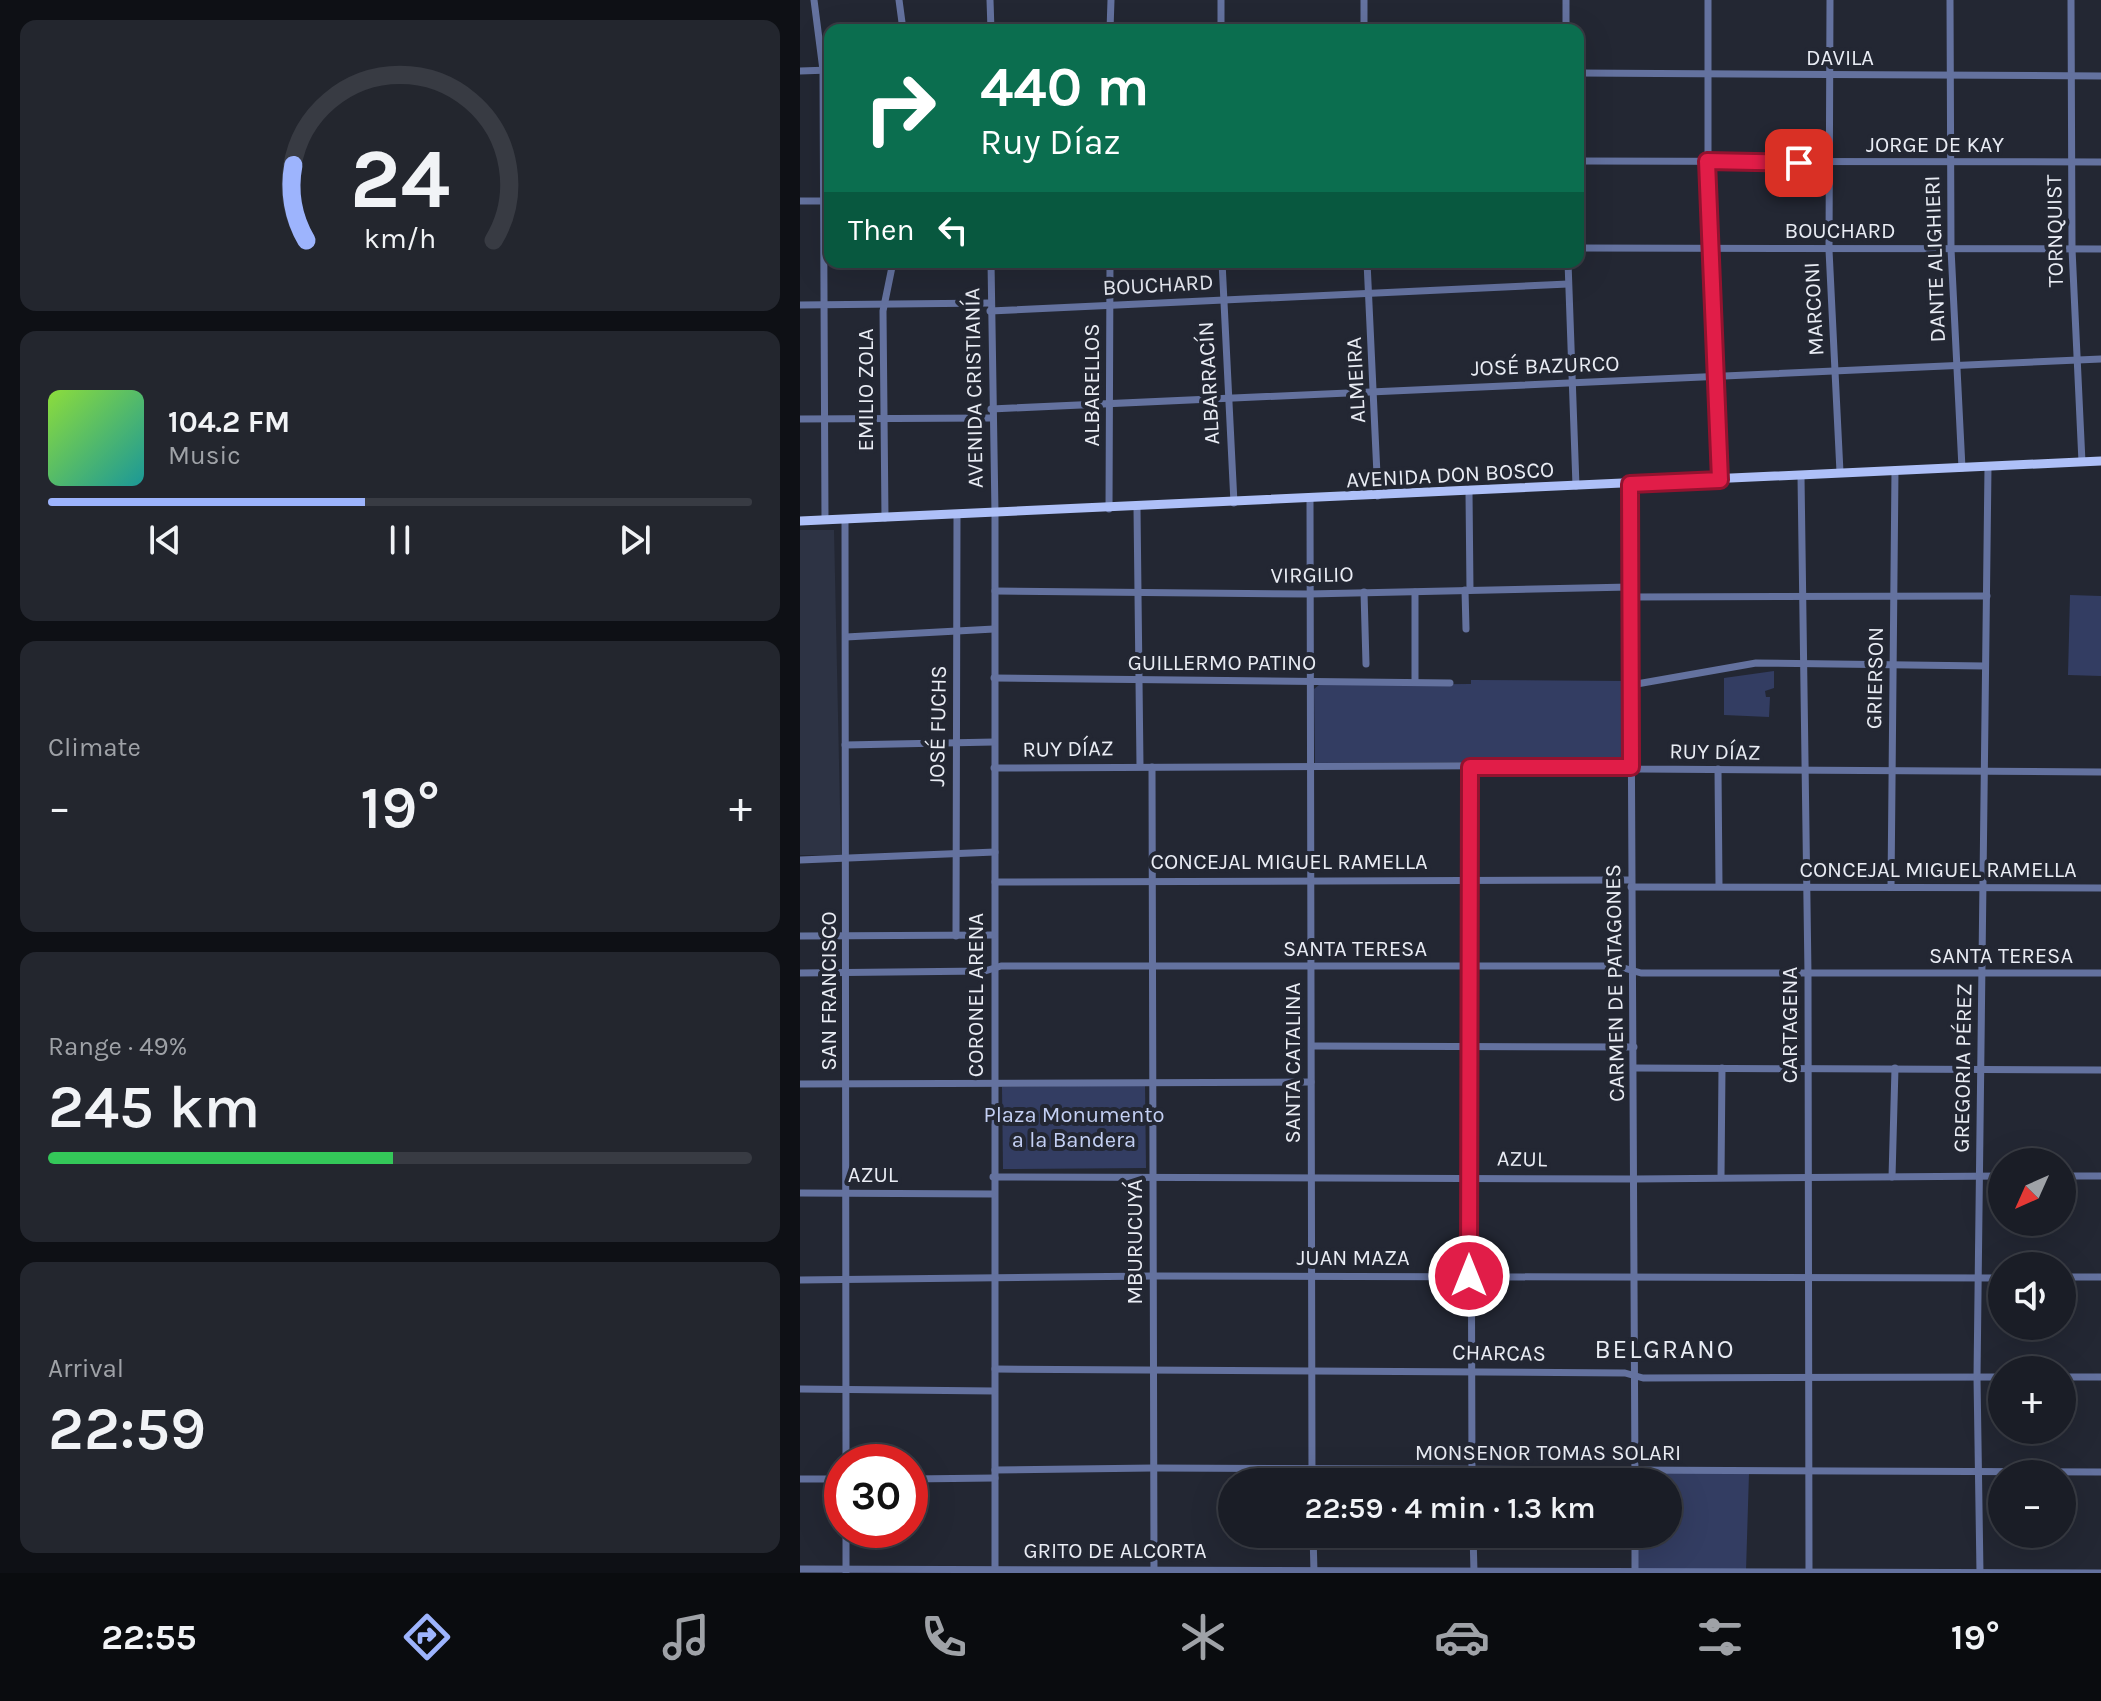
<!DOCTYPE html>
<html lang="en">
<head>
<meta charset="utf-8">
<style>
	body { margin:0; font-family:Karla,sans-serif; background:#23262e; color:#f1f3f6; height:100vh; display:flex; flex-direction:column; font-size:30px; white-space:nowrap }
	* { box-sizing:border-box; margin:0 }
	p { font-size:26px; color:#9fa2a7 }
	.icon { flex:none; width:44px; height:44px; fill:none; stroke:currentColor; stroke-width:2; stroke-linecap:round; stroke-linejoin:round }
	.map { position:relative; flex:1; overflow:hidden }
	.details { display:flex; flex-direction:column; gap:20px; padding:20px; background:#0e1015; width:800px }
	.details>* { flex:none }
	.guide { position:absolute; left:24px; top:24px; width:760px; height:244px; border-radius:16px; box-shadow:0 8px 32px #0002,0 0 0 2px #383b43; background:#0b6e4f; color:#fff; overflow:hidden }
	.needle { width:52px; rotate:225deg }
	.controls { position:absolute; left:1188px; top:1148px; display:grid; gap:16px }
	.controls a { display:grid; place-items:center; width:88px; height:88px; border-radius:50%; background:#1a1d26; box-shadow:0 8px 32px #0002,0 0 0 2px #383b43; font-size:40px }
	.speed { position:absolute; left:24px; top:1444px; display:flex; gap:16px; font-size:40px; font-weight:700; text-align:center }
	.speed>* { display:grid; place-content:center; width:104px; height:104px; border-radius:50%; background:#1a1d26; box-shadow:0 8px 32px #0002,0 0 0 2px #383b43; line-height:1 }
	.speed .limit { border:12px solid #d22; background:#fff; color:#111 }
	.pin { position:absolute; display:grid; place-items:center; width:68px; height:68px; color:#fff; margin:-34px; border-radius:16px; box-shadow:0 4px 12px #0006 }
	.me { position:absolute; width:88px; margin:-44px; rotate:0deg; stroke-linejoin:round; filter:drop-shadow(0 0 6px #0008) }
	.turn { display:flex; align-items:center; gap:28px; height:168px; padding:0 24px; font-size:36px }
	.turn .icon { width:104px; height:104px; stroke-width:2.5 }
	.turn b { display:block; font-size:56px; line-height:68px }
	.then { display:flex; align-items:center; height:76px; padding:0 24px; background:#0003; gap:16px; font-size:30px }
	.big { font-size:60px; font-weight:600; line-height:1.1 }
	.details .tile { flex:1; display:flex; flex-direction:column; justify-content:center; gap:12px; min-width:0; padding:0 28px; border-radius:16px; background:#23262e }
	.details .dial { align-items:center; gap:0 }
	.dial svg { height:208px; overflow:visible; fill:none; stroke:#383b43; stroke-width:7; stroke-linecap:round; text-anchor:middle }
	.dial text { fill:#f1f3f6; stroke:none }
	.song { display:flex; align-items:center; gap:24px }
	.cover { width:96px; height:96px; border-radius:12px; background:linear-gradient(135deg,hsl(90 70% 55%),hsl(180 70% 35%)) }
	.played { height:8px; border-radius:4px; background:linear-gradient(90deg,#9db4fd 45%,#383b43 45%) }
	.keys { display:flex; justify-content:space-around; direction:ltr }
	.heat { display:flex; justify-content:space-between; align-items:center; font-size:44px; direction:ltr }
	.charge { height:12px; border-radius:6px; background:linear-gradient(90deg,#34c759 49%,#383b43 0) }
	.trip { position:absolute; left:418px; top:1468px; width:464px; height:80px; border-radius:40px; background:#1a1d26; box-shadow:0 8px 32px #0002,0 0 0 2px #383b43; font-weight:600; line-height:80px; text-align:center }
	.dock { display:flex; height:128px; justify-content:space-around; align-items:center; background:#0a0c0f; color:#9fa2a7 }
	.dock .icon { width:56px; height:56px }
	.dock .active { color:#9db4fd }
	.dock b { font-size:36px; color:#f1f3f6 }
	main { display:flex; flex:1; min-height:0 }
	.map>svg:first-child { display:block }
	.built { fill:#2d3344 }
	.green { fill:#333d62 }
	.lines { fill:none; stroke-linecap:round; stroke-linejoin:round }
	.minor { stroke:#64729f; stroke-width:7 }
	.major { stroke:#aec0f8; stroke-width:9 }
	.route-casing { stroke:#92132f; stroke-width:20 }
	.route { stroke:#e11d48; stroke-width:14 }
	.labels { text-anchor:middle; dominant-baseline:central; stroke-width:8; stroke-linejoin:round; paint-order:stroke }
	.street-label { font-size:22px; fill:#e9ecf4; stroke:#232733 }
	.park-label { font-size:22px; fill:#c4d0f4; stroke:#232733 }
	.quarter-label { font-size:26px; letter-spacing:2px; fill:#e9ecf4; stroke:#232733 }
</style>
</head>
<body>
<main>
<section class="details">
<div class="tile dial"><svg viewBox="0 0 100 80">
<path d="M14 69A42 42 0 1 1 86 69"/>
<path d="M14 69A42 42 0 0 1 9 40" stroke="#9db4fd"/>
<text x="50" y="56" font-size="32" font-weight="700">24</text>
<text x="50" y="72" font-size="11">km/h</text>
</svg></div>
<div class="tile">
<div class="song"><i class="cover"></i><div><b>104.2 FM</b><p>Music</p></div></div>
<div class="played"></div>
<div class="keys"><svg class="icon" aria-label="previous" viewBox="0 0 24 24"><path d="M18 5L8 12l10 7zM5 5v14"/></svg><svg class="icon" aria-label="pause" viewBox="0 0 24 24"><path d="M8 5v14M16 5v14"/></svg><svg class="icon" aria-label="next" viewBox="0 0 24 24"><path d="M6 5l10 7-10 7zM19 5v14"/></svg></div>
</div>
<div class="tile"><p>Climate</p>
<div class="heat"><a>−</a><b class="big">19°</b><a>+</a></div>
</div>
<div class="tile"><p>Range · 49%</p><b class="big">245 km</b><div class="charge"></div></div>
<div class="tile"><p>Arrival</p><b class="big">22:59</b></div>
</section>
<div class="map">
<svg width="1301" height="1573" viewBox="0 0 1301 1573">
	<rect width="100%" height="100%" fill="#232733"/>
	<path class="built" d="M0,530H34L41,855H0Z"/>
	<g class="green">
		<path d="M1270,595L1301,596V676L1268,675Z"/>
		<path d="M974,671V688L965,691L966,697H970L969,717L924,715V678Z"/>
		<path d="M671,680L826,681L827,756L824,761L515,763L514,689L519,685L671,684Z"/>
		<path d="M345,1085L346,1168L203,1169L202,1087Z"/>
		<path d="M835,1471L949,1473L946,1571L835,1572V1534H868V1482H835Z"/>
	</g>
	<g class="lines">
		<g class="minor">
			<path d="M14,0L23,70L25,520"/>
			<path d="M99,0L103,30"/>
			<path d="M190,0L191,30"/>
			<path d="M421,0V30"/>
			<path d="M908,0V249L920,480"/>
			<path d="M1030,0L1029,250L1040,472"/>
			<path d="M1150,0L1151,249L1162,468"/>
			<path d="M1271,0L1272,249L1282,462"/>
			<path d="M310,30L311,0"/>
			<path d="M564,30V0"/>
			<path d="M766,30V0"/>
			<path d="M0,71L30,70"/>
			<path d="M778,73L1301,76"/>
			<path d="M778,161L1301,162"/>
			<path d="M0,201H30"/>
			<path d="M778,248L1301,249"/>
			<path d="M191,262L195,513V1573"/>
			<path d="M422,262L434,503"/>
			<path d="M567,262L578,496"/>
			<path d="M768,262L776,486"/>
			<path d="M0,305L191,303"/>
			<path d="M190,311L768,284"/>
			<path d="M191,409L1301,359"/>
			<path d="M0,419L191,418"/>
			<path d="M1001,476L1008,974L1009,1573"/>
			<path d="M830,484L835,1482"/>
			<path d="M669,492L670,590"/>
			<path d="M510,499L512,1482"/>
			<path d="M337,508L340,766"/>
			<path d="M309,509L310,262"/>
			<path d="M85,518L83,311L93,262"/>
			<path d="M45,520L46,1462"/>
			<path d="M665,590L666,629"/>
			<path d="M195,591L509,594L830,587"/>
			<path d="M564,592L566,664"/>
			<path d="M831,597L1187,596"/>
			<path d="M46,637L194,629"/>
			<path d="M194,678L650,683"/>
			<path d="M615,682V592"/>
			<path d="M831,685L956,663L1185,666"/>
			<path d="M45,745L194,742"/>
			<path d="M352,767L354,1571"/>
			<path d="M670,767L672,1482"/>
			<path d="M194,768L824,765L840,769L1301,772"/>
			<path d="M918,769L919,886"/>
			<path d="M0,860L195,852"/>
			<path d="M195,882L831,880"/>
			<path d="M831,887L1301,888"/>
			<path d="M1091,887L1095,470"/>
			<path d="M0,936L194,935"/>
			<path d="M156,936L157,515"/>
			<path d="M0,973L185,971L201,966H817L841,973H1301"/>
			<path d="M512,1046L834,1047"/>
			<path d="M834,1068L1301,1070"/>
			<path d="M0,1084L511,1082"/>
			<path d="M1262,1176H1301"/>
			<path d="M193,1177L835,1179L1202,1176"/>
			<path d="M921,1177L922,1068"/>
			<path d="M1092,1177L1095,1068"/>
			<path d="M0,1193L193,1194"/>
			<path d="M1262,1277H1301"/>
			<path d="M0,1280L353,1276L1202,1278"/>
			<path d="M195,1369L825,1373L843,1378L1202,1377"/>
			<path d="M1262,1377H1301"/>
			<path d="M0,1389L194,1391"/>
			<path d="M195,1470L353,1468L1301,1472"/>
			<path d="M0,1479H42"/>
			<path d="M110,1479L195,1478"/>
			<path d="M513,1534L514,1572"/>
			<path d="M673,1534L674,1572"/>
			<path d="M835,1534V1573"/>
			<path d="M0,1569L1301,1573"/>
			<path d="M46,1572V1530"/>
			<path d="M1180,1573L1177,1377L1188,467"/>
		</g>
		<path class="major" d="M0,521L1301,461"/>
	</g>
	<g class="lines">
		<defs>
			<path id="route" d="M669,1276L670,767H831L830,484L920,480L907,161L999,163"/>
		</defs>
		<use href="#route" class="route-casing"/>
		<use href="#route" class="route"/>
	</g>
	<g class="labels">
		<g class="street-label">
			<text x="1040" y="58">DAVILA</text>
			<text x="1135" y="145">JORGE DE KAY</text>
			<text x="1040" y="231">BOUCHARD</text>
			<text transform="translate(1255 231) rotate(-91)">TORNQUIST</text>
			<text transform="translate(1135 259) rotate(-92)">DANTE ALIGHIERI</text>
			<text transform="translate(358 285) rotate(-3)">BOUCHARD</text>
			<text transform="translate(1014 309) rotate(-93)">MARCONI</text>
			<text transform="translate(745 366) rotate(-2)">JOSÉ BAZURCO</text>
			<text transform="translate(556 380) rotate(-93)">ALMEIRA</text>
			<text transform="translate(409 383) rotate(-93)">ALBARRACÍN</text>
			<text transform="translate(292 385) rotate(-90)">ALBARELLOS</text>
			<text transform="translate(174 388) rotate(-91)">AVENIDA CRISTIANÍA</text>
			<text transform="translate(66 390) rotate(-90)">EMILIO ZOLA</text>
			<text transform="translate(650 475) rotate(-3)">AVENIDA DON BOSCO</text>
			<text transform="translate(512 575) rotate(-1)">VIRGILIO</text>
			<text x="422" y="663">GUILLERMO PATINO</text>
			<text transform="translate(1075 678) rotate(-89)">GRIERSON</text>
			<text transform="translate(138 726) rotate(-89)">JOSÉ FUCHS</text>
			<text transform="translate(268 749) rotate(-1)">RUY DÍAZ</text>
			<text transform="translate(915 752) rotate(1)">RUY DÍAZ</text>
			<text x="489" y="862">CONCEJAL MIGUEL RAMELLA</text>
			<text x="1138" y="870">CONCEJAL MIGUEL RAMELLA</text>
			<text x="555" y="949">SANTA TERESA</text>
			<text x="1201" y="956">SANTA TERESA</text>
			<text transform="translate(815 983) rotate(-91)">CARMEN DE PATAGONES</text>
			<text transform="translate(29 991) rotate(-90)">SAN FRANCISCO</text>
			<text transform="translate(176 995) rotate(-90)">CORONEL ARENA</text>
			<text transform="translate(990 1025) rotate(-90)">CARTAGENA</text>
			<text transform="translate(493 1063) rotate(-90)">SANTA CATALINA</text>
			<text transform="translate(1163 1068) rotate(-89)">GREGORIA PÉREZ</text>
			<text transform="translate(722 1159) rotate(1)">AZUL</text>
			<text x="73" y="1175">AZUL</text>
			<text transform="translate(335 1242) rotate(-90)">MBURUCUYÁ</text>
			<text x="553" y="1258">JUAN MAZA</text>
			<text transform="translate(699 1353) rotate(1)">CHARCAS</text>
			<text x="748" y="1453">MONSENOR TOMAS SOLARI</text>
			<text x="315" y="1551">GRITO DE ALCORTA</text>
		</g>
		<g class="park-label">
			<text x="274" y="1115">Plaza Monumento<tspan x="274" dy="25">a la Bandera</tspan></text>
		</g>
		<g class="quarter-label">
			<text x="865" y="1349">BELGRANO</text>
		</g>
	</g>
</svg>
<div class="controls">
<a><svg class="needle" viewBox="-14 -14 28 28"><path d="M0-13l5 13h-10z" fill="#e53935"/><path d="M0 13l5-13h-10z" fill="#9fa2a7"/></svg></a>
<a><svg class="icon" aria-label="sound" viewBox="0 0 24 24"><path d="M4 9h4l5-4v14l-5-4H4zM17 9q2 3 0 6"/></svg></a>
<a>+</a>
<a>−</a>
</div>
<div class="speed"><div class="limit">30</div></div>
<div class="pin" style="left:999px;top:163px;background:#d93025"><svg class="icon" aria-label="arrive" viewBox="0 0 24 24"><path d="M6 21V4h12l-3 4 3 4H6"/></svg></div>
<svg class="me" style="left:669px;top:1276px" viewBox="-20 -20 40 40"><circle r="17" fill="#e11d48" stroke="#fff" stroke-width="3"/><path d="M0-11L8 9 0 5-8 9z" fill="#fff"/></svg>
<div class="trip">22:59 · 4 min · 1.3 km</div>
<div class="guide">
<div class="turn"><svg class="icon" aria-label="right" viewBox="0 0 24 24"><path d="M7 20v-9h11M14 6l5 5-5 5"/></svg><div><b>440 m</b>Ruy Díaz</div></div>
<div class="then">Then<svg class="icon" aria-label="left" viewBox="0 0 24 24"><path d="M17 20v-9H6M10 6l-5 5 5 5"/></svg></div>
</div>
</div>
</main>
<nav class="dock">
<b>22:55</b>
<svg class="icon active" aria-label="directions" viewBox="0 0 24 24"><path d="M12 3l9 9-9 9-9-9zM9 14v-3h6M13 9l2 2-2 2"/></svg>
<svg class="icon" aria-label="music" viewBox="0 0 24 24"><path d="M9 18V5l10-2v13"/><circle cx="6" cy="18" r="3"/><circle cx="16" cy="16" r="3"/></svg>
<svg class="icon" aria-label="phone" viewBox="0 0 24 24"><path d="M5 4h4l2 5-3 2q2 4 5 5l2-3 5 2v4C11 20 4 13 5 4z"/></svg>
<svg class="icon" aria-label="climate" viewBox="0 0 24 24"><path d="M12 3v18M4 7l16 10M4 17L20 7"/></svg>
<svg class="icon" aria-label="car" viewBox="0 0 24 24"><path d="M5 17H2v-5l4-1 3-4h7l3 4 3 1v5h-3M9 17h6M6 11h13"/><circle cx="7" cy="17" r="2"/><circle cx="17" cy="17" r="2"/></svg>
<svg class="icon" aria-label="filters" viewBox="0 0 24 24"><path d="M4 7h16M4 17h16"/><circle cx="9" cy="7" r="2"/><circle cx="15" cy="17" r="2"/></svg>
<b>19°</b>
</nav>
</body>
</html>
